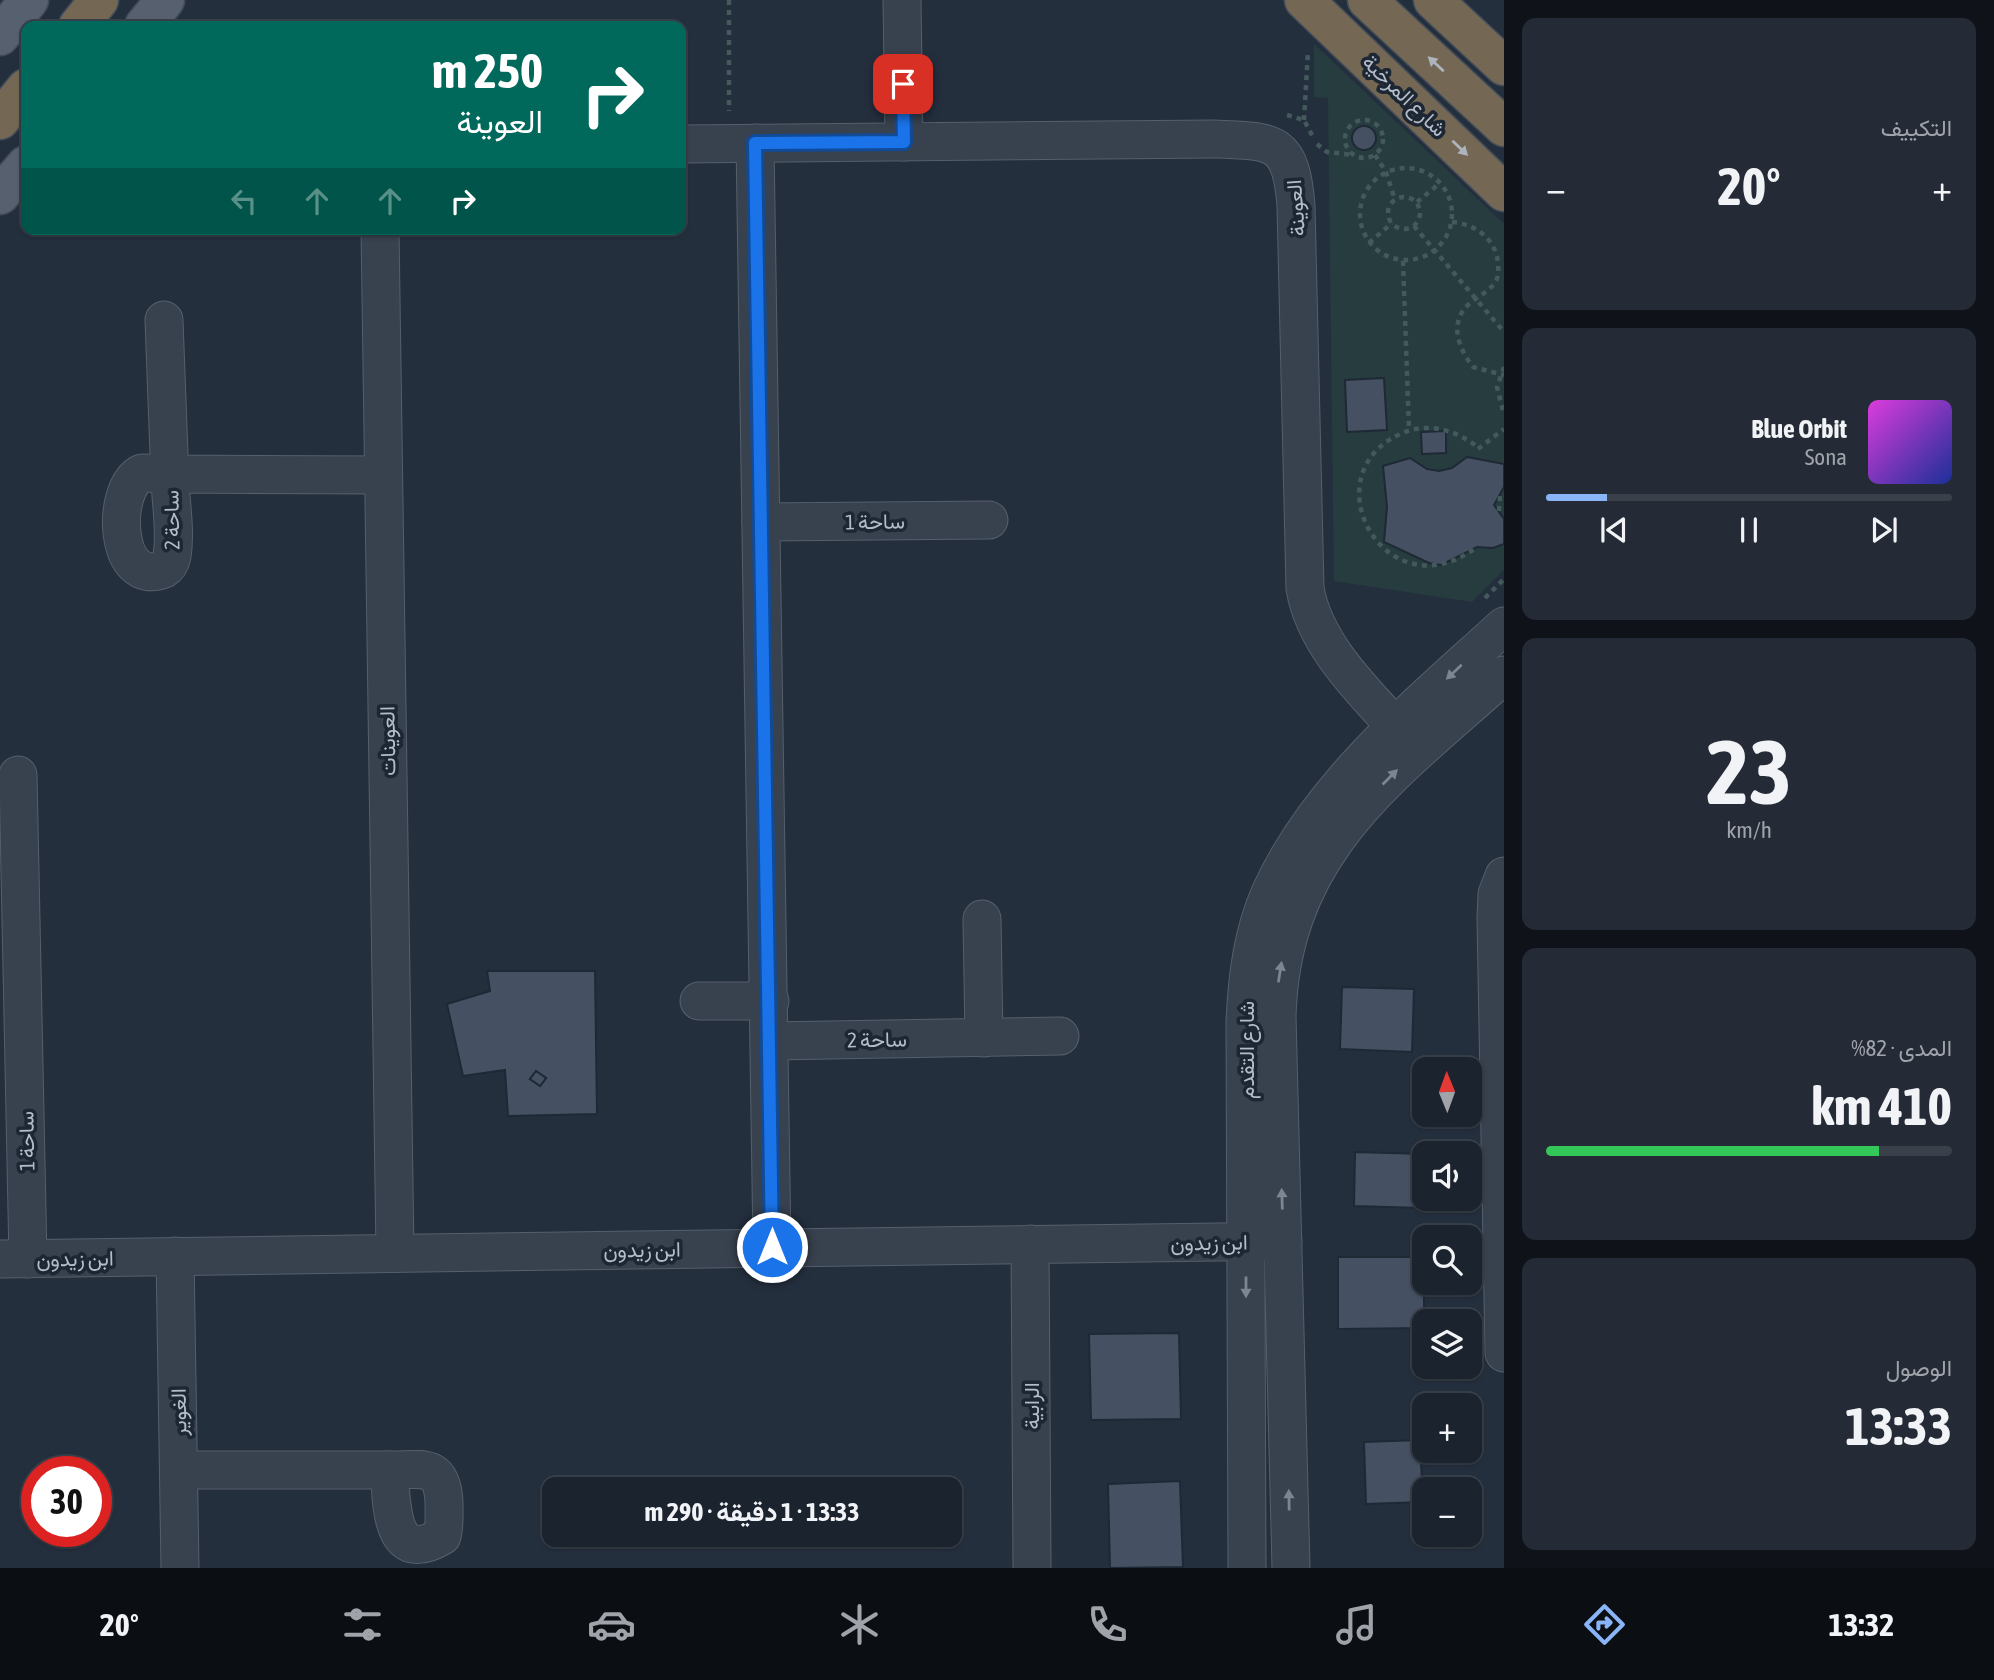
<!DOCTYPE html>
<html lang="ar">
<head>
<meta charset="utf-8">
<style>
	body { margin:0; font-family:"Asap Condensed",Vazirmatn,sans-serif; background:#242b36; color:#f1f3f6; direction:rtl; height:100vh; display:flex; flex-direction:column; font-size:26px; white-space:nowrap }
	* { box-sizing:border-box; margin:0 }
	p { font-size:23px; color:#a0a4aa }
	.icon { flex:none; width:38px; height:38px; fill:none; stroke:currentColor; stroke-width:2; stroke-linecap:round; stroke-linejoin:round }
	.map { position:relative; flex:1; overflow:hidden; direction:ltr }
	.details { display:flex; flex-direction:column; gap:18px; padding:18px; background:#0f1319; width:490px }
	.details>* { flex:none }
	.top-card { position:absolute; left:21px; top:21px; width:665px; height:214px; border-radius:14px; box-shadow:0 2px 5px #0004,0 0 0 2px #39404a; direction:rtl; background:#00695c; color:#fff; overflow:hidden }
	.needle { width:46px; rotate:359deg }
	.tools { position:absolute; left:1412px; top:1057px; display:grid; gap:14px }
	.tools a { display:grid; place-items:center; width:70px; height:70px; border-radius:14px; background:#1b232e; box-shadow:0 2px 5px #0004,0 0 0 2px #39404a; font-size:35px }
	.speed { position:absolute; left:21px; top:1456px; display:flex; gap:14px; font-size:35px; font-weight:700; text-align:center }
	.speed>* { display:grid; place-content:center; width:91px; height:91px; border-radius:50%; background:#1b232e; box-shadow:0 2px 5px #0004,0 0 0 2px #39404a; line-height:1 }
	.speed .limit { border:10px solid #d22; background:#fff; color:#111 }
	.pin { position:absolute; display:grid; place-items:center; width:60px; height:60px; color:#fff; margin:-30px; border-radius:14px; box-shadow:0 4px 10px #0006 }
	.me { position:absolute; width:77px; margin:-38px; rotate:0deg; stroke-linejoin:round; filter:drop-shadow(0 0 5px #0008) }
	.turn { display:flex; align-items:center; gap:24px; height:147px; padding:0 28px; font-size:32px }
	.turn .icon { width:91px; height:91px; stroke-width:2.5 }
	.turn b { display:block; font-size:49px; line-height:60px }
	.lanes { display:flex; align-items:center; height:66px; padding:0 28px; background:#0003; justify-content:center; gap:35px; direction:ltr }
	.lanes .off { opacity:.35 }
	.big { font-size:52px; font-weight:700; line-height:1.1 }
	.details .widget { flex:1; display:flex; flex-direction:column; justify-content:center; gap:10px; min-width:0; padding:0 24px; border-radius:14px; background:#242b36 }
	.details .dial { align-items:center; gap:0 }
	.dial b { font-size:91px; line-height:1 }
	.song { display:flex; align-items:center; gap:21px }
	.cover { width:84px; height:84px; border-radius:10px; background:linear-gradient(135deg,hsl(300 70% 55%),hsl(230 70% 35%)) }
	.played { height:7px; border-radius:4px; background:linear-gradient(90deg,#8ab4f8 15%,#39404a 15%) }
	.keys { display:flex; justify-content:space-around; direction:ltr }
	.heat { display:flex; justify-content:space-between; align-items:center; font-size:38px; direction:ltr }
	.charge { height:10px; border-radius:5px; background:linear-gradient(90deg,#34c759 82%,#39404a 0) }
	.trip { position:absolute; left:542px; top:1477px; width:420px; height:70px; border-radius:14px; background:#1b232e; box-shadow:0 2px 5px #0004,0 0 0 2px #39404a; font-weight:700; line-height:70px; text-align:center; direction:rtl }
	.tab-bar { display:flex; height:112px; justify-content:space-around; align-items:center; background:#0b0e12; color:#a0a4aa }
	.tab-bar .icon { width:49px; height:49px }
	.tab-bar .active { color:#8ab4f8 }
	.tab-bar b { font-size:32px; color:#f1f3f6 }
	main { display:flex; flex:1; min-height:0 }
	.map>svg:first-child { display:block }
	.green { fill:#263c3f }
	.building { fill:#455162; stroke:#1f2835; stroke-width:2; fill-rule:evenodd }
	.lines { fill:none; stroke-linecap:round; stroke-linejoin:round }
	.minor-casing { stroke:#565f6c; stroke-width:39 }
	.major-casing { stroke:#414a57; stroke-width:41 }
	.highway-casing { stroke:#434c59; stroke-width:41 }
	.path { stroke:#44595c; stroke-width:4.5; stroke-dasharray:5 5; stroke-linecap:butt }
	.minor { stroke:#38414e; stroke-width:37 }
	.major { stroke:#56606e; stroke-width:38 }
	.highway { stroke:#746855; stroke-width:38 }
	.oneway { fill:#aeb4bd }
	.oneway2 { fill:#7c8592 }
	.route-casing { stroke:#114b97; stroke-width:18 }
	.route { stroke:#1a73e8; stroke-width:12 }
	.labels { text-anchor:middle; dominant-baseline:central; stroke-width:7; stroke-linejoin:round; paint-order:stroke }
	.street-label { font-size:21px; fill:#b4bcc9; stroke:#1d2633 }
</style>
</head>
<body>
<main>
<section class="details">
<div class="widget"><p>التكييف</p>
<div class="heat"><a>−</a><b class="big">20°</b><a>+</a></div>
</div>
<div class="widget">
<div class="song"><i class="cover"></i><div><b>Blue Orbit</b><p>Sona</p></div></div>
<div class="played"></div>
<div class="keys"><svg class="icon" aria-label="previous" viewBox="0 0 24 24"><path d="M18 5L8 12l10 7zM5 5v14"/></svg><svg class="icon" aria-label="pause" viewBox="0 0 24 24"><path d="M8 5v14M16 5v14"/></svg><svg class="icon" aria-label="next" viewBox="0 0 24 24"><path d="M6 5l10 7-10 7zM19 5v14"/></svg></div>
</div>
<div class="widget dial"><b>23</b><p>km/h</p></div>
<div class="widget"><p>المدى · 82%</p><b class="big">410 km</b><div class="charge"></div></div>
<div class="widget"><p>الوصول</p><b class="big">13:33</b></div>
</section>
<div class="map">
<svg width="1504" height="1568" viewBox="0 0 1504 1568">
	<rect width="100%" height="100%" fill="#242f3e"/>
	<path class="green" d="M1314,44L1504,224V570L1472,602L1334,581L1328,98L1314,97Z"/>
	<g class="building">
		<circle cx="1364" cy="138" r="12"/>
		<path d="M1384,378L1387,430L1347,432L1345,380Z"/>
		<path d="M1446,431V453L1422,454L1421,432Z"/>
		<path d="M1467,457L1504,464V487L1494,505L1504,519V544L1493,548L1477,547L1441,565L1429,563L1384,542L1387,507L1383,466L1410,458L1427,469L1439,471L1452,468Z"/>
		<path d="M487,971H595L597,1114L508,1116L505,1070L463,1076L447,1004L490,991ZM536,1071L546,1078L540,1086L530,1079Z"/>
		<path d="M1342,987L1414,989L1412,1052L1340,1049Z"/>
		<path d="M536,1071L546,1078L540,1086L530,1079Z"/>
		<path d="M1355,1152L1424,1154L1422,1208L1354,1206Z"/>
		<path d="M1338,1257H1424V1328L1338,1329Z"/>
		<path d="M1179,1333L1181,1419L1091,1420L1089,1334Z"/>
		<path d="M1420,1440L1423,1502L1366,1504L1364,1442Z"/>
		<path d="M1180,1481L1183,1567L1110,1568L1108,1484Z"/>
	</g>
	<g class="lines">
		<defs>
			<g id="minor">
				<path d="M902,0L904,142"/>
				<path d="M755,143L772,1247"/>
				<path d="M681,144L1214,139C1275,141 1291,140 1296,206L1305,588C1315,651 1376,703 1417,750"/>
				<path d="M380,229L395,1253"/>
				<path d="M164,320C166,373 168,427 170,481C171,505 176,532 172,556C171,561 169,566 164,569C114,590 110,488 142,473L170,474L383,475"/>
				<path d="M761,522L989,520"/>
				<path d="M18,775L28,1259"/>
				<path d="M1504,876L1497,894L1496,918L1504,1353"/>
				<path d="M982,919L984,1038"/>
				<path d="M699,1001H770"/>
				<path d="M771,1041L1060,1036"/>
				<path d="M1030,1244L1032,1568"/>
				<path d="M175,1256L180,1568"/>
				<path d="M0,1259L1283,1241"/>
				<path d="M179,1470H389"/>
				<path d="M389,1470C423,1470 442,1462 444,1502C444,1514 445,1525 442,1536C389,1568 392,1502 389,1470Z"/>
				<path d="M1247,1568L1245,1022C1247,978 1252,934 1270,893C1318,786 1420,703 1504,626"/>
				<path d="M1291,1568L1277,1016C1282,849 1391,777 1504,675"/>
			</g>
			<g id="major">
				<path d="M144,26L165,0"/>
				<path d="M0,36L29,0"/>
				<path d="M0,195L26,165"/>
			</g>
			<g id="highway">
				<path d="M1304,0L1504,192"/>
				<path d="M1367,0L1504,127"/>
				<path d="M1433,0L1504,66"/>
				<path d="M78,26L99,0"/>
				<path d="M0,120L26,88"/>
			</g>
		</defs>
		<use href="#minor" class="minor-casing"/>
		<use href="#major" class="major-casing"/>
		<use href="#highway" class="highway-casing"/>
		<g class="path">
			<path d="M729,0V111"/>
			<path d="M1287,115L1304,120L1313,137"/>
			<circle cx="1364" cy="139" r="19"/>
			<path d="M1304,120L1308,51"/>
			<path d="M1317,144L1327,152L1354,155"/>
			<path d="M1375,155L1386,172L1395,200"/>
			<circle cx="1406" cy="214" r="46"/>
			<circle cx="1404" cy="213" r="16"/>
			<path d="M1417,202L1440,183"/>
			<path d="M1452,222C1480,224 1504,246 1497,279C1491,291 1478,296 1469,304C1448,323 1459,349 1473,367L1504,375"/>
			<path d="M1414,226L1504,332"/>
			<path d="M1369,243L1392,223"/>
			<path d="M1403,261L1409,430"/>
			<path d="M1504,367L1497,387L1504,415"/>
			<path d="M1475,445C1453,429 1426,422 1400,434C1309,476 1386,615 1477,547"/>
			<path d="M1478,449L1504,429"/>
			<path d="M1499,511L1500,495"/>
			<path d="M1485,598L1504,579"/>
		</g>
		<use href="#minor" class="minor"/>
		<use href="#major" class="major"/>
		<use href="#highway" class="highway"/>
	</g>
	<defs><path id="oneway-solid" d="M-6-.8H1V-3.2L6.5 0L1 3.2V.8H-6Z" transform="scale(1.75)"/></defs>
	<g class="oneway">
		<use href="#oneway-solid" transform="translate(1436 64) rotate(-137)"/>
		<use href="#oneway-solid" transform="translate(1460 148) rotate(44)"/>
	</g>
	<g class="oneway2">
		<use href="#oneway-solid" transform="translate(1454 672) rotate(137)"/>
		<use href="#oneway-solid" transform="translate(1390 777) rotate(-45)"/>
		<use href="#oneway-solid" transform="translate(1280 972) rotate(-81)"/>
		<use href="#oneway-solid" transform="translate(1282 1199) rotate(-92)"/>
		<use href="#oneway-solid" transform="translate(1246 1287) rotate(90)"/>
		<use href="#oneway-solid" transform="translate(1289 1500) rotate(-91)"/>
	</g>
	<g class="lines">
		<defs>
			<path id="route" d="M772,1247L755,143L904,142L903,84"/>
		</defs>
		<use href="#route" class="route-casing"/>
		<use href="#route" class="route"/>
	</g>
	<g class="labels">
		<g class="street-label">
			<text transform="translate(1405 95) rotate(44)">شارع المرخية</text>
			<text transform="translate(1295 208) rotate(-94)">العوينة</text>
			<text transform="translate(171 520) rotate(-91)">ساحة 2</text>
			<text transform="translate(875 521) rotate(-1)">ساحة 1</text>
			<text transform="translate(387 741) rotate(-91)">العوينات</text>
			<text transform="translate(877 1039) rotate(-1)">ساحة 2</text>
			<text transform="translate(1246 1050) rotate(-90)">شارع التقدم</text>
			<text transform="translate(26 1141) rotate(-91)">ساحة 1</text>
			<text transform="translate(1209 1242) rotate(-1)">ابن زيدون</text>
			<text transform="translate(642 1249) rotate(-1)">ابن زيدون</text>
			<text transform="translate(75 1258) rotate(-1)">ابن زيدون</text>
			<text transform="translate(1031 1406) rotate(-90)">الرابية</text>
			<text transform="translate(178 1412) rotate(-91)">الغوير</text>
		</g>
	</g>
</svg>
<div class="tools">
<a><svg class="needle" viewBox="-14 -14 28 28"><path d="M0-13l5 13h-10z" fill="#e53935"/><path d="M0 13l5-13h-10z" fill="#a0a4aa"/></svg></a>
<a><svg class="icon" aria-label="sound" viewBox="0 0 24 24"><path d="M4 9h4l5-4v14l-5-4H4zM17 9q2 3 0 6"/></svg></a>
<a><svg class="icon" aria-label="search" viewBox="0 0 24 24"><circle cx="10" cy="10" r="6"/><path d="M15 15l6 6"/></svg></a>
<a><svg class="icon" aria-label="layers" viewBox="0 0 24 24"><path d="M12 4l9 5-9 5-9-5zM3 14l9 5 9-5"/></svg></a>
<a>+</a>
<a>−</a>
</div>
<div class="speed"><div class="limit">30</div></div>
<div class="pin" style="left:903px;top:84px;background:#d93025"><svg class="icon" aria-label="arrive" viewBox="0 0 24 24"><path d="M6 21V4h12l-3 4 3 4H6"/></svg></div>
<svg class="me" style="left:772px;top:1247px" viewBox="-20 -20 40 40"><circle r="17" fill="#1a73e8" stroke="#fff" stroke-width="3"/><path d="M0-11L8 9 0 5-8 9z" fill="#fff"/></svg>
<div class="trip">13:33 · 1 دقيقة · 290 m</div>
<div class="top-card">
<div class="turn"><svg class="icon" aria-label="right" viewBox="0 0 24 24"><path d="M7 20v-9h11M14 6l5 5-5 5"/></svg><div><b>250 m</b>العوينة</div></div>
<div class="lanes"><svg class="icon off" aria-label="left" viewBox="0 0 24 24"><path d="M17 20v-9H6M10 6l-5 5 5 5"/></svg><svg class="icon off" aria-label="ahead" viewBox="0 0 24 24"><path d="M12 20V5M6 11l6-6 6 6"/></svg><svg class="icon off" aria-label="ahead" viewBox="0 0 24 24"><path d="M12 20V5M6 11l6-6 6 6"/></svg><svg class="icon" aria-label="right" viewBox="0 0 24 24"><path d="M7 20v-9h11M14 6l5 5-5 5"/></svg></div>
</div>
</div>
</main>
<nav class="tab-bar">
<b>13:32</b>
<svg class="icon active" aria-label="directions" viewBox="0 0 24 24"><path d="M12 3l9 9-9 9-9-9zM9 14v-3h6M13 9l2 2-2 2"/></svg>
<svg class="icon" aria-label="music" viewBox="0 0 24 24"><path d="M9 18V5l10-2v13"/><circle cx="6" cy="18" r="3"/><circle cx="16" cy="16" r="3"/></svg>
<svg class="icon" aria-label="phone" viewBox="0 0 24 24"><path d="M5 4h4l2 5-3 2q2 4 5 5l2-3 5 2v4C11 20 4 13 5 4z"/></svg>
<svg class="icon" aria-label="climate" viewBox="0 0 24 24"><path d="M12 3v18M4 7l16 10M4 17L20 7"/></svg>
<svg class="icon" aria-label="car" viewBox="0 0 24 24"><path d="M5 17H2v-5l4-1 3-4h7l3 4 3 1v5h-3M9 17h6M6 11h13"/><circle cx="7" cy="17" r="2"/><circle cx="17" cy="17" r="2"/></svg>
<svg class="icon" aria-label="filters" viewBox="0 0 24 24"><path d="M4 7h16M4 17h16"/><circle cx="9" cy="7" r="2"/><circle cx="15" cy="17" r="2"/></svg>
<b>20°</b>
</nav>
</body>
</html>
